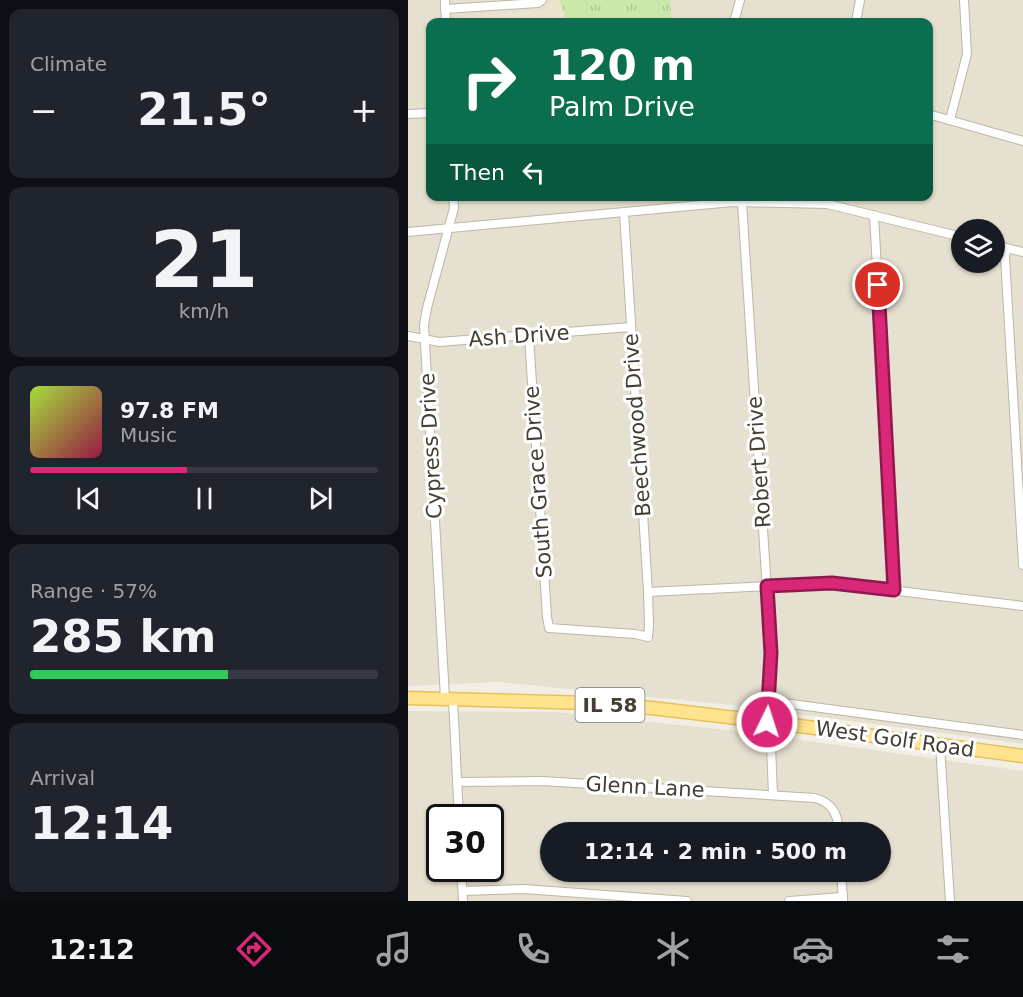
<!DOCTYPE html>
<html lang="en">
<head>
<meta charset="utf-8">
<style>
	body { margin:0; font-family:"DejaVu Sans",sans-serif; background:#20242c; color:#f1f3f6; height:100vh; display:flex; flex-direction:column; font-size:22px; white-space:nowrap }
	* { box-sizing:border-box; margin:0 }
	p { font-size:20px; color:#9ea1a6 }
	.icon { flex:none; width:33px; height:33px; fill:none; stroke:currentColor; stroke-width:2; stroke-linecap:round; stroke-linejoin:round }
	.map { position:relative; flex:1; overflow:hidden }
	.drawer { display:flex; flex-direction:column; gap:9px; padding:9px; background:#0d0f14; width:408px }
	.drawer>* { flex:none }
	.guide { position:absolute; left:18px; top:18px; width:507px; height:183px; border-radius:12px; box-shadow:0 2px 4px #0004; background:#0b6e4f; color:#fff; overflow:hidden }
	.fabs { position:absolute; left:543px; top:219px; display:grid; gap:12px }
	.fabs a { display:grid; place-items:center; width:54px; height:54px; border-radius:50%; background:#171b24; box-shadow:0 2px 4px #0004; font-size:30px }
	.speed { position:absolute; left:18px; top:804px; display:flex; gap:12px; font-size:30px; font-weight:700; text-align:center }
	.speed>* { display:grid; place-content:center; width:78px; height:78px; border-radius:50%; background:#171b24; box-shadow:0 2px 4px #0004; line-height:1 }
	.speed .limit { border:3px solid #111; border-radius:9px; background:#fff; color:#111 }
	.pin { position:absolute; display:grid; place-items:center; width:51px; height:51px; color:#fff; margin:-26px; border:3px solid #fff; border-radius:50%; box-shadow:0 2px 6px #0007 }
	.me { position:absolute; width:66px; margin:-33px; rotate:4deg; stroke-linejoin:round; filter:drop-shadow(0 0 4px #0008) }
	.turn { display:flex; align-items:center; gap:21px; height:126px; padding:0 24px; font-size:27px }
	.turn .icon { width:78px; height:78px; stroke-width:2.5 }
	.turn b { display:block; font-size:42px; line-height:51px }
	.then { display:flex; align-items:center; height:57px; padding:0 24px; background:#0003; gap:12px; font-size:22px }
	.big { font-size:45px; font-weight:700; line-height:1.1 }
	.drawer .widget { flex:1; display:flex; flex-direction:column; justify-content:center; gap:9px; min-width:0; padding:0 21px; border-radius:12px; background:#20242c }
	.drawer .dial { align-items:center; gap:0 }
	.dial b { font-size:78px; line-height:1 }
	.song { display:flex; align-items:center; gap:18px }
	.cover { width:72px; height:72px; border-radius:9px; background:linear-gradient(135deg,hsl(80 70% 55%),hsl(340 70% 35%)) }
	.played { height:6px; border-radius:3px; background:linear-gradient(90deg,#db2777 45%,#363941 45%) }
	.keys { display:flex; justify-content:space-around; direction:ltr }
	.heat { display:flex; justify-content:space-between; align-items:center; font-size:33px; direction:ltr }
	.charge { height:9px; border-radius:4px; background:linear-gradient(90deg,#34c759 57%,#363941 0) }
	.trip { position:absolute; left:132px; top:822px; width:351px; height:60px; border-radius:30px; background:#171b24; box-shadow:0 2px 4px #0004; font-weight:700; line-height:60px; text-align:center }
	.tabs { display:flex; height:96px; justify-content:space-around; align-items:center; background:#090b0e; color:#9ea1a6 }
	.tabs .icon { width:42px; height:42px }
	.tabs .selected { color:#db2777 }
	.tabs b { font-size:27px; color:#f1f3f6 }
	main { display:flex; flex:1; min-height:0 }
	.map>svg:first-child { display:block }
	.residential { fill:#e6e0d0; fill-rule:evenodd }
	.education { fill:#ece4cc }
	.park { fill:url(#park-tufts) }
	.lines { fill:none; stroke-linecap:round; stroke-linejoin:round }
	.street-casing { stroke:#bdb6a5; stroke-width:10 }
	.primary-casing { stroke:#e7c25c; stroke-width:15 }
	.street { stroke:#fff; stroke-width:8 }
	.primary { stroke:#ffe38f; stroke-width:12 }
	.route-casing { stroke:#8e194d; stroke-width:15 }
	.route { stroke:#db2777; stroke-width:10 }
	.labels { text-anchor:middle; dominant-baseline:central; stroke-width:6; stroke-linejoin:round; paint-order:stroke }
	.shield { fill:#fff; stroke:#7c7870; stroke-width:1.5 }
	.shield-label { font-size:20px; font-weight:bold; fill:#443e33 }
	.street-label { font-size:21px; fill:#443e33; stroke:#fff }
</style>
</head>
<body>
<main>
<section class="drawer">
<div class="widget"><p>Climate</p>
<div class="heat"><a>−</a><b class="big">21.5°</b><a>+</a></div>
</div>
<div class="widget dial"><b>21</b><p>km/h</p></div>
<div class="widget">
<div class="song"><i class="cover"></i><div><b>97.8 FM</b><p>Music</p></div></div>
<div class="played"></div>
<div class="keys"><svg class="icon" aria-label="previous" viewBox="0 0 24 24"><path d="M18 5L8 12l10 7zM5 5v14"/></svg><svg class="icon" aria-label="pause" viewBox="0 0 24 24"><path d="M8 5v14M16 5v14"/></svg><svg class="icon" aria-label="next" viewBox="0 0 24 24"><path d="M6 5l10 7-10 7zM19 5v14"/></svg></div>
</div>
<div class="widget"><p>Range · 57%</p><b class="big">285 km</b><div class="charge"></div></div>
<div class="widget"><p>Arrival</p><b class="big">12:14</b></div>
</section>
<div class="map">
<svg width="615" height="901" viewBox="0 0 615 901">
	<defs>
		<pattern id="park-tufts" width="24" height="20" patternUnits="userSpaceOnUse" patternTransform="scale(1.5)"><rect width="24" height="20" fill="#cae8a9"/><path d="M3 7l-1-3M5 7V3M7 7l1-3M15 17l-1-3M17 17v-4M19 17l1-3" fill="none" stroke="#afc892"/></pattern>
	</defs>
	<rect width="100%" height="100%" fill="#f2eee3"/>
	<g class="residential">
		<path d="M0,0H615V744L323,705L90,682L0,686ZM22,22H520V196H22ZM554,230H586V262H554Z"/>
		<path d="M0,711L148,712L329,731L615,771V901H0ZM32,818H82V868H32ZM142,832H472V872H142Z"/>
	</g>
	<path class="education" d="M144,0H152L158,22H48L51,17L132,11L140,7Z"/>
	<path class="park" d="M152,0H262L264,22H158Z"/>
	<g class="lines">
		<defs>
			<g id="street">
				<path d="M37,0L38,22"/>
				<path d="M37,9L130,3L134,0"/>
				<path d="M326,22L332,0"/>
				<path d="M448,22L452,0"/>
				<path d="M0,114L22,113"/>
				<path d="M520,114L615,141"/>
				<path d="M542,120L559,54L556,0"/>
				<path d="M334,202L363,653L359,722"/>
				<path d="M466,215L487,590"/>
				<path d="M0,232L325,202L419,204L554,237"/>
				<path d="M586,245L615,252"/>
				<path d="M598,248L597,257L615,565"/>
				<path d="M0,336L31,342L223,327"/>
				<path d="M121,336L139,617L141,628L227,634L240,637L241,625L240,592L216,213"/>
				<path d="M240,592L424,583L615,606"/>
				<path d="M37,698L16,325L19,308L46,208L45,196"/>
				<path d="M45,699L51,818"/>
				<path d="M361,701L615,735"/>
				<path d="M362,722L365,794"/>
				<path d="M532,745L542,901"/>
				<path d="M49,782L134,781L407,798C425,803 430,815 431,832"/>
				<path d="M53,868L55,901"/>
				<path d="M433,872L435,900"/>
				<path d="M55,891L116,889L279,901"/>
				<path d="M381,901L435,897"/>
			</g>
			<path id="primary" d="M0,698L180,703L235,707L362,722L615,756"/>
		</defs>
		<use href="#street" class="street-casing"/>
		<use href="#primary" class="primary-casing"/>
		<use href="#street" class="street"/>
		<use href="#primary" class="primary"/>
	</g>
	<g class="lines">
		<defs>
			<path id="route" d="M359,722L363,653L359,586L424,583L486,590L470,285"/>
		</defs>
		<use href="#route" class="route-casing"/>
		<use href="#route" class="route"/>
	</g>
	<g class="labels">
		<rect class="shield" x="167.5" y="688" width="69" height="34" rx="4.5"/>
		<g class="shield-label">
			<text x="202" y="705">IL 58</text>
		</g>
		<g class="street-label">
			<text transform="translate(111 336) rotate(-4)">Ash Drive</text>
			<text transform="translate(229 425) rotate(-94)">Beechwood Drive</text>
			<text transform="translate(23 446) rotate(-93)">Cypress Drive</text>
			<text transform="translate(351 462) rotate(-94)">Robert Drive</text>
			<text transform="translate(130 482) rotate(-94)">South Grace Drive</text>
			<text transform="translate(487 739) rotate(8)">West Golf Road</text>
			<text transform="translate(237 787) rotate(3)">Glenn Lane</text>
		</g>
	</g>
</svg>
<div class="fabs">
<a><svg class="icon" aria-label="layers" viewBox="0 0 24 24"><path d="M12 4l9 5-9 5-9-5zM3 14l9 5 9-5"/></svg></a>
</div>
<div class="speed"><div class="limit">30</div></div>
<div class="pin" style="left:470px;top:285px;background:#d93025"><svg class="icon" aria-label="arrive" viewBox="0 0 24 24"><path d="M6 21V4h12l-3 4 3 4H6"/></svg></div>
<svg class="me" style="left:359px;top:722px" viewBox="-20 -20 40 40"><circle r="17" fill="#db2777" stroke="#fff" stroke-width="3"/><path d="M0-11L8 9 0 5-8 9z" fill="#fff"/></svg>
<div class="trip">12:14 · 2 min · 500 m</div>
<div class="guide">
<div class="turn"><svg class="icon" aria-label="right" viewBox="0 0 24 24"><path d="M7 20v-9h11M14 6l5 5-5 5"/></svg><div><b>120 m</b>Palm Drive</div></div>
<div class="then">Then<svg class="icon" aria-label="left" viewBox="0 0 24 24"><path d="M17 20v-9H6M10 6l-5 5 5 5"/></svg></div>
</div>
</div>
</main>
<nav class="tabs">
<b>12:12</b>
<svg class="icon selected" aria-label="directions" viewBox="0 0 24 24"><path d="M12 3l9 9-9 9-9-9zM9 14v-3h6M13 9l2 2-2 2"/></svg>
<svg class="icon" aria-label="music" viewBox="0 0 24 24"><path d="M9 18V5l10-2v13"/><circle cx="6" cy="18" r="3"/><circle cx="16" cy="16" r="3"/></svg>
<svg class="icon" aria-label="phone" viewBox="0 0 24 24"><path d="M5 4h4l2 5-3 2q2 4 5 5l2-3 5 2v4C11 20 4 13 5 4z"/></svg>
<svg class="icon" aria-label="climate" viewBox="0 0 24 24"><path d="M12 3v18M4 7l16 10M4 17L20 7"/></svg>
<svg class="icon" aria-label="car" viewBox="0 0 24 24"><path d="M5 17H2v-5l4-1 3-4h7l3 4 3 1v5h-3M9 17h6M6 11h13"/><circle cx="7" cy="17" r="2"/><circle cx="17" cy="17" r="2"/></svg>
<svg class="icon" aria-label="filters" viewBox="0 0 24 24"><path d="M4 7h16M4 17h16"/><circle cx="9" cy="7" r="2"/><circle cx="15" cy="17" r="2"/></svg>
</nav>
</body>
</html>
